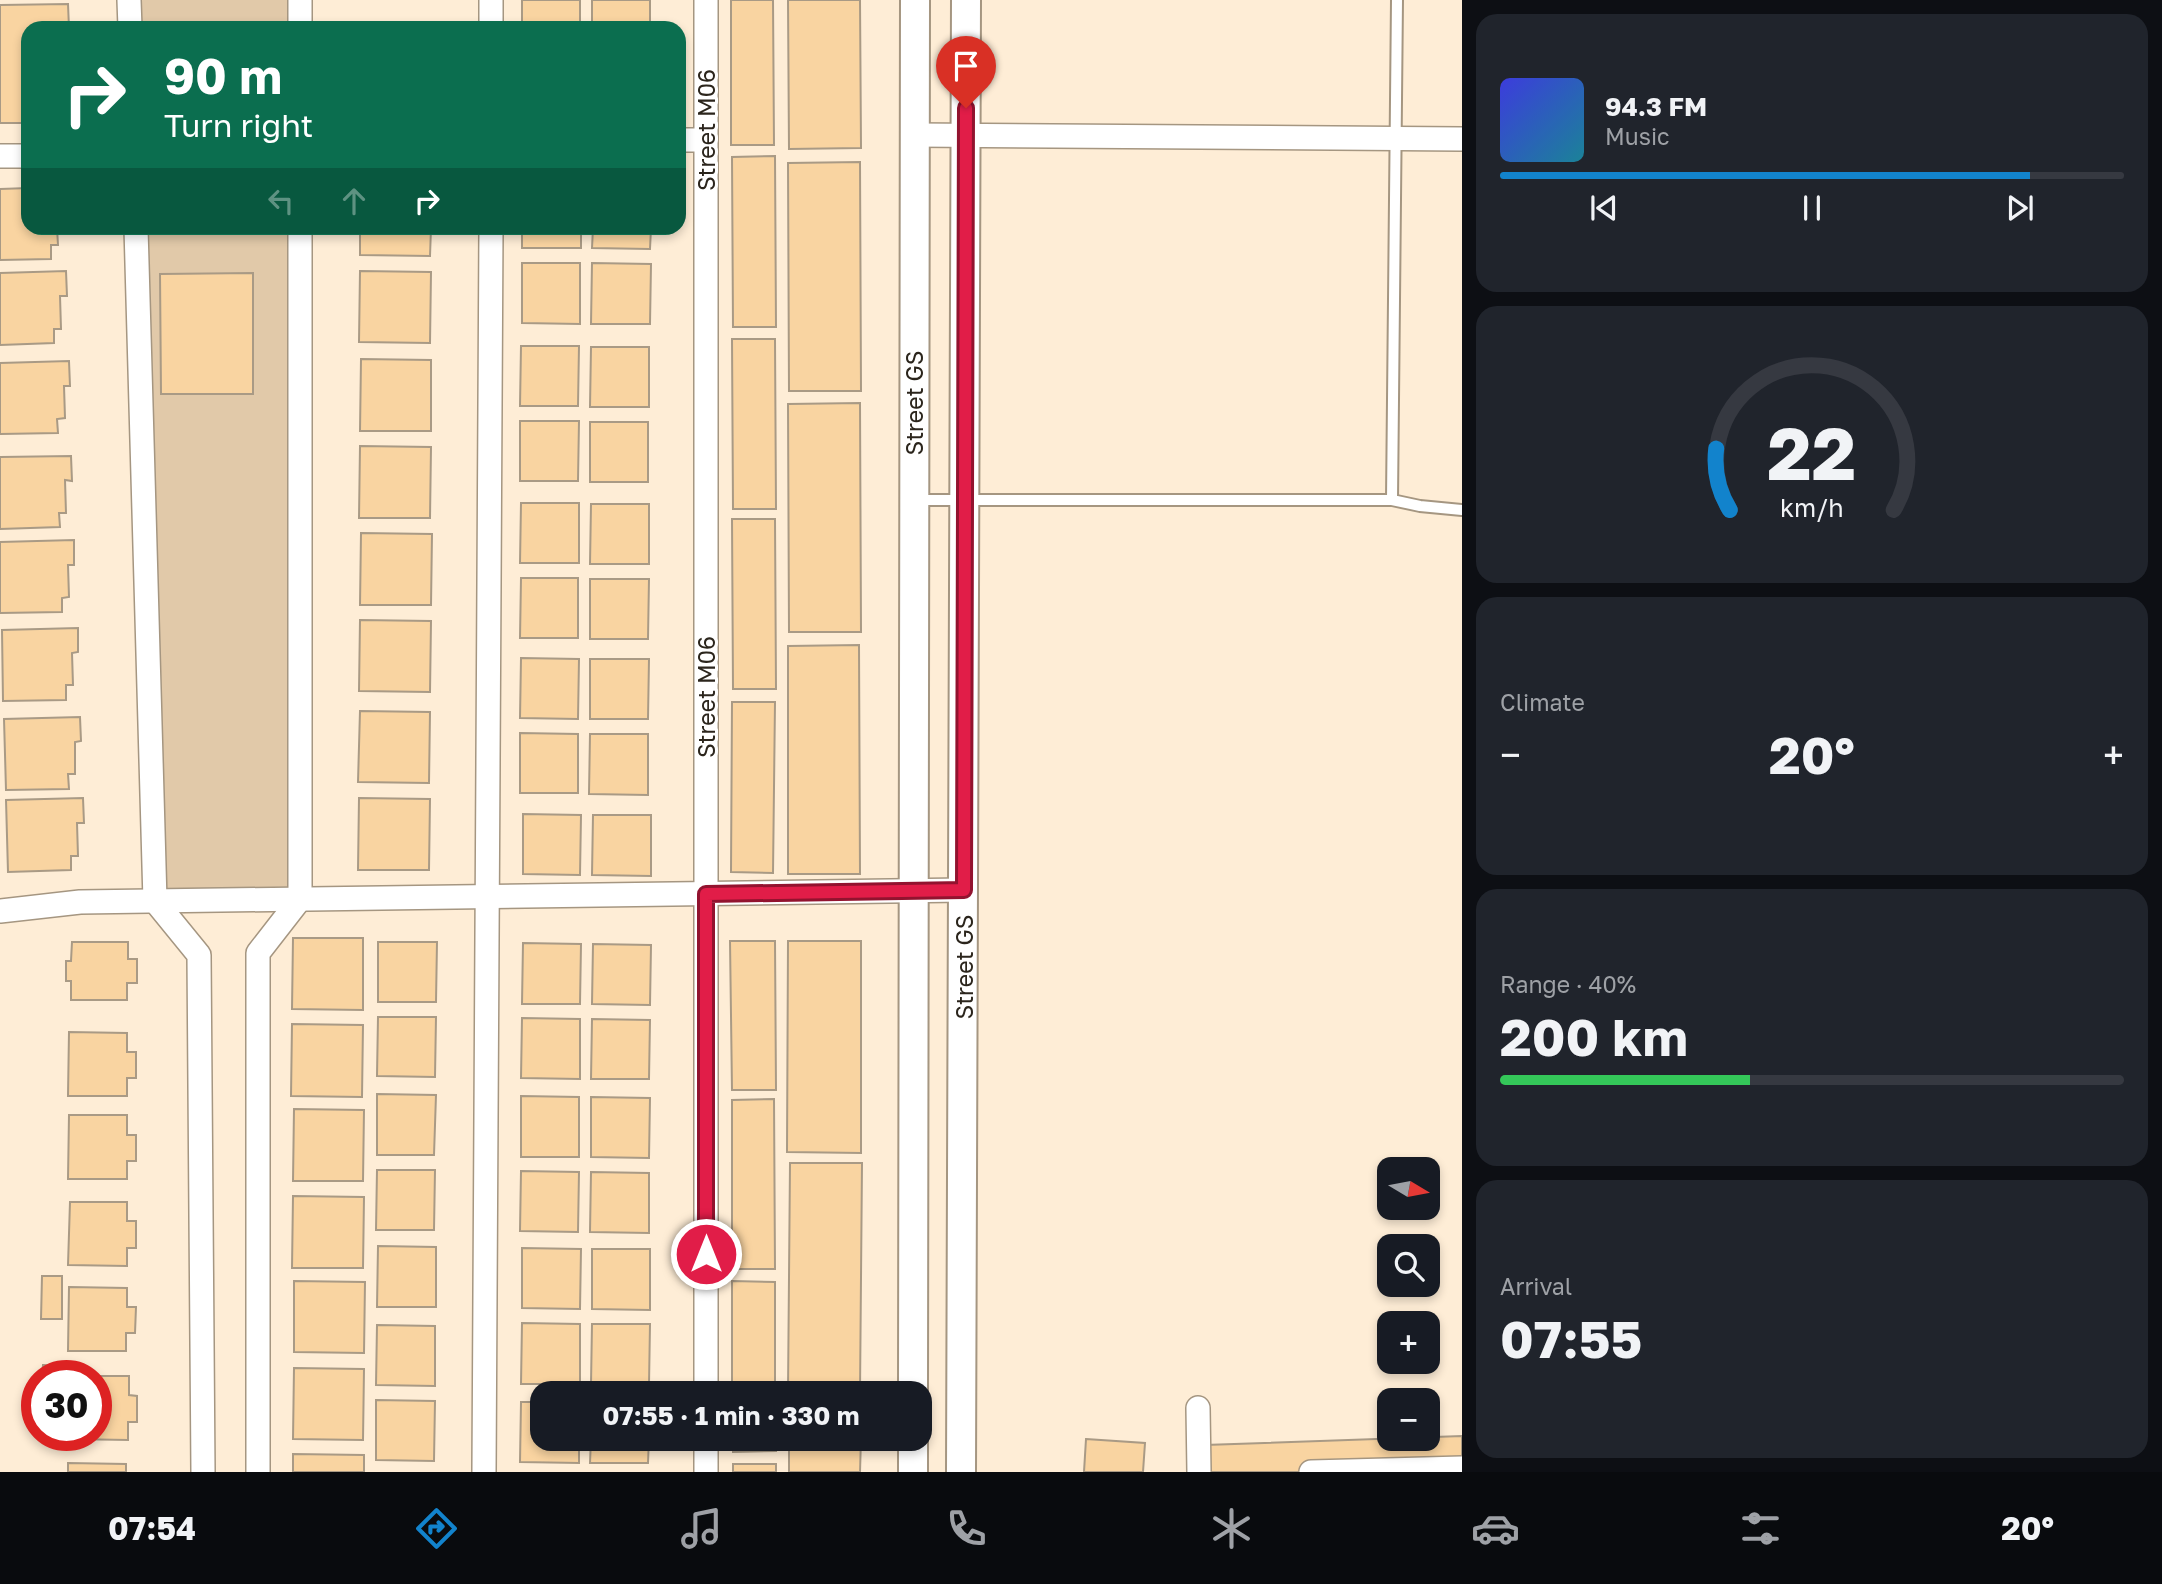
<!DOCTYPE html>
<html lang="en">
<head>
<meta charset="utf-8">
<style>
	body { margin:0; font-family:"Golos Text",sans-serif; background:#20242c; color:#f1f3f6; height:100vh; display:flex; flex-direction:column; font-size:26px; white-space:nowrap }
	* { box-sizing:border-box; margin:0 }
	p { font-size:23px; color:#9ea1a6 }
	.icon { flex:none; width:38px; height:38px; fill:none; stroke:currentColor; stroke-width:2; stroke-linecap:round; stroke-linejoin:round }
	.map { position:relative; flex:1; overflow:hidden }
	.drawer { display:flex; flex-direction:column; gap:14px; padding:14px; background:#0d0f14; width:700px }
	.drawer>* { flex:none }
	.guide { position:absolute; left:21px; top:21px; width:665px; height:214px; border-radius:21px; box-shadow:0 4px 10px #0003; background:#0b6e4f; color:#fff; overflow:hidden }
	.needle { width:46px; rotate:100deg }
	.controls { position:absolute; left:1377px; top:1157px; display:grid; gap:14px }
	.controls a { display:grid; place-items:center; width:63px; height:63px; border-radius:14px; background:#171b24; box-shadow:0 4px 10px #0003; font-size:35px }
	.speed { position:absolute; left:21px; top:1360px; display:flex; gap:14px; font-size:35px; font-weight:700; text-align:center }
	.speed>* { display:grid; place-content:center; width:91px; height:91px; border-radius:50%; background:#171b24; box-shadow:0 4px 10px #0003; line-height:1 }
	.speed .limit { border:10px solid #d22; background:#fff; color:#111 }
	.pin { position:absolute; display:grid; place-items:center; width:60px; height:60px; color:#fff; margin:-72px -30px; border-radius:50% 50% 50% 0; rotate:-45deg; box-shadow:0 0 7px #0007 }
	.pin .icon { rotate:45deg }
	.me { position:absolute; width:77px; margin:-38px; rotate:0deg; stroke-linejoin:round; filter:drop-shadow(0 0 5px #0008) }
	.turn { display:flex; align-items:center; gap:24px; height:147px; padding:0 28px; font-size:32px }
	.turn .icon { width:91px; height:91px; stroke-width:2.5 }
	.turn b { display:block; font-size:49px; line-height:60px }
	.lanes { display:flex; align-items:center; height:66px; padding:0 28px; background:#0003; justify-content:center; gap:35px; direction:ltr }
	.lanes .off { opacity:.35 }
	.big { font-size:52px; font-weight:700; line-height:1.1 }
	.drawer .widget { flex:1; display:flex; flex-direction:column; justify-content:center; gap:10px; min-width:0; padding:0 24px; border-radius:21px; background:#20242c }
	.drawer .dial { align-items:center; gap:0 }
	.dial svg { height:182px; overflow:visible; fill:none; stroke:#363941; stroke-width:7; stroke-linecap:round; text-anchor:middle }
	.dial text { fill:#f1f3f6; stroke:none }
	.song { display:flex; align-items:center; gap:21px }
	.cover { width:84px; height:84px; border-radius:10px; background:linear-gradient(135deg,hsl(240 70% 55%),hsl(190 70% 35%)) }
	.played { height:7px; border-radius:4px; background:linear-gradient(90deg,#1283cc 85%,#363941 85%) }
	.keys { display:flex; justify-content:space-around; direction:ltr }
	.heat { display:flex; justify-content:space-between; align-items:center; font-size:38px; direction:ltr }
	.charge { height:10px; border-radius:5px; background:linear-gradient(90deg,#34c759 40%,#363941 0) }
	.trip { position:absolute; left:530px; top:1381px; width:402px; height:70px; border-radius:21px; background:#171b24; box-shadow:0 4px 10px #0003; font-weight:700; line-height:70px; text-align:center }
	.dock { display:flex; height:112px; justify-content:space-around; align-items:center; background:#090b0e; color:#9ea1a6 }
	.dock .icon { width:49px; height:49px }
	.dock .selected { color:#1283cc }
	.dock b { font-size:32px; color:#f1f3f6 }
	main { display:flex; flex:1; min-height:0 }
	.map>svg:first-child { display:block }
	.green { fill:#e1c9a9 }
	.building { fill:#f9d4a1; stroke:#a99a85; stroke-width:2 }
	.lines { fill:none; stroke-linecap:round; stroke-linejoin:round }
	.service-casing { stroke:#a59681; stroke-width:14 }
	.minor-casing { stroke:#a59681; stroke-width:26 }
	.tertiary-casing { stroke:#a59681; stroke-width:32 }
	.service { stroke:#fff; stroke-width:10 }
	.minor { stroke:#fff; stroke-width:23 }
	.tertiary { stroke:#fff; stroke-width:28 }
	.route-casing { stroke:#92132f; stroke-width:18 }
	.route { stroke:#e11d48; stroke-width:12 }
	.labels { text-anchor:middle; dominant-baseline:central; stroke-width:6; stroke-linejoin:round; paint-order:stroke }
	.street-label { font-size:23px; fill:#2b251c; stroke:#fff }
</style>
</head>
<body>
<main>
<div class="map">
<svg width="1462" height="1472" viewBox="0 0 1462 1472">
	<rect width="100%" height="100%" fill="#feedd6"/>
	<g class="green">
		<path d="M129,0H300V28H130Z"/>
		<path d="M136,228H300V899L155,901Z"/>
	</g>
	<g class="building">
		<rect x="522" y="0" width="58" height="28"/>
		<rect x="592" y="0" width="58" height="28"/>
		<path d="M731,0H773L774,145H731Z"/>
		<path d="M788,0H860L861,148L789,149Z"/>
		<path d="M68,4L69,28H28V123H0V5Z"/>
		<path d="M775,156L776,327H733L732,157Z"/>
		<path d="M860,162L861,391H789L788,163Z"/>
		<path d="M28,188V228H57L58,245H51V259L0,260V189Z"/>
		<path d="M360,228H431L430,256L360,255Z"/>
		<rect x="522" y="228" width="59" height="20"/>
		<path d="M593,228H651L650,249L592,248Z"/>
		<path d="M522,263H580V324L522,323Z"/>
		<path d="M592,263L651,264L650,324H591Z"/>
		<path d="M66,271L67,296H60L61,329H54V343L0,345V273Z"/>
		<path d="M360,271L431,272L430,343L359,342Z"/>
		<path d="M253,273V394H161L160,274Z"/>
		<path d="M732,339H775L776,509H733Z"/>
		<path d="M521,346H579L578,406H520Z"/>
		<path d="M591,347H649V407H590Z"/>
		<path d="M361,359L431,360V431H360Z"/>
		<path d="M69,361L70,386H64L65,418L57,419L58,433L0,434V363Z"/>
		<path d="M860,403L861,632H789L788,404Z"/>
		<path d="M520,421H579L578,481H520Z"/>
		<rect x="590" y="422" width="58" height="60"/>
		<path d="M360,446L431,447L430,518H359Z"/>
		<path d="M71,456L72,481L65,480L66,513H59L60,527L0,529V457Z"/>
		<path d="M521,503H579V563H520Z"/>
		<path d="M591,504H649V564H590Z"/>
		<path d="M732,519H775L776,689H733Z"/>
		<path d="M361,533L432,534L431,605H360Z"/>
		<path d="M74,540V565H68L69,597L62,598V612L0,613V542Z"/>
		<path d="M521,578H578V638H520Z"/>
		<path d="M590,579H649L648,639H590Z"/>
		<path d="M360,620L431,621L430,692L359,691Z"/>
		<path d="M78,628V652L72,653L73,685H66V700L3,701L2,630Z"/>
		<path d="M859,645L860,874H788V646Z"/>
		<path d="M521,658L579,659L578,719L520,718Z"/>
		<path d="M590,659H649L648,719H590Z"/>
		<path d="M732,702H775L773,873L731,872Z"/>
		<path d="M360,711L430,712L429,783L358,782Z"/>
		<path d="M80,717L81,741L75,742V774H68L69,789L6,790L4,719Z"/>
		<path d="M520,733L578,734V793H520Z"/>
		<path d="M590,734H648V795L589,794Z"/>
		<path d="M83,798L84,823H77L78,856H71V870L8,872L6,800Z"/>
		<path d="M359,798L430,799L429,870H358Z"/>
		<path d="M523,814L581,815L580,875L523,874Z"/>
		<path d="M593,815H651V876L592,875Z"/>
		<path d="M293,938H363V1010L292,1009Z"/>
		<path d="M730,941H775L776,1090H732Z"/>
		<path d="M788,941H861V1153L787,1152Z"/>
		<path d="M72,942H128V959H137V983H127V1000H71V981H66V961H71Z"/>
		<path d="M378,942H437L436,1002H378Z"/>
		<path d="M523,943L581,944L580,1004H522Z"/>
		<path d="M593,944L651,945L650,1005L592,1004Z"/>
		<path d="M378,1017H436L435,1077L377,1076Z"/>
		<path d="M522,1018L580,1019V1079L521,1078Z"/>
		<path d="M592,1019L650,1020L649,1079H591Z"/>
		<path d="M292,1024L363,1025L362,1097L291,1096Z"/>
		<path d="M69,1032L127,1033V1052H136V1078H127V1096H68Z"/>
		<path d="M377,1094L436,1095L434,1155H377Z"/>
		<path d="M521,1096L579,1097V1157H521Z"/>
		<path d="M591,1097L650,1098L649,1158L591,1157Z"/>
		<path d="M774,1099L775,1269H732V1100Z"/>
		<path d="M294,1109L364,1110L363,1181H293Z"/>
		<path d="M69,1115H127V1135H136V1161H127V1179H68Z"/>
		<path d="M790,1163H862L860,1392H788Z"/>
		<path d="M377,1170H435L434,1230H376Z"/>
		<path d="M521,1171L579,1172L578,1232L520,1231Z"/>
		<path d="M591,1172L649,1173V1233L590,1232Z"/>
		<path d="M293,1196L364,1197L363,1268H292Z"/>
		<path d="M70,1202H127V1221H136V1248H127V1266L68,1265Z"/>
		<path d="M378,1246L436,1247V1307H377Z"/>
		<path d="M522,1248L581,1249L580,1309L522,1308Z"/>
		<path d="M592,1249H650V1310L592,1309Z"/>
		<path d="M42,1276H62V1319H41Z"/>
		<path d="M294,1281L365,1282L364,1353L294,1352Z"/>
		<path d="M732,1281L775,1282V1393H732Z"/>
		<path d="M69,1287L127,1288V1307H136L135,1333H126V1351H68Z"/>
		<path d="M522,1323L580,1324V1384H521Z"/>
		<path d="M592,1324H650L649,1385L591,1384Z"/>
		<path d="M377,1325L435,1326V1386L376,1385Z"/>
		<path d="M43,1365L63,1366V1376H42Z"/>
		<path d="M294,1368L364,1369L363,1440L293,1439Z"/>
		<path d="M96,1376H129V1395L137,1396V1422H128V1440L69,1439L70,1435H96Z"/>
		<path d="M376,1400L435,1401L434,1461L376,1460Z"/>
		<path d="M521,1402H542V1438H579V1463L520,1462Z"/>
		<path d="M1462,1436V1472H1206L1205,1445Z"/>
		<path d="M591,1438H649L648,1463H590Z"/>
		<path d="M733,1438H775L776,1451L733,1452Z"/>
		<path d="M789,1438H861L860,1472H789Z"/>
		<path d="M1086,1439L1145,1443L1143,1472H1084Z"/>
		<path d="M293,1454L364,1455V1472H293Z"/>
		<path d="M68,1463L126,1464V1472H68Z"/>
		<rect x="733" y="1464" width="43" height="8"/>
	</g>
	<g class="lines">
		<defs>
			<g id="service">
				<path d="M1397,0L1392,500L1420,506L1462,510"/>
				<path d="M915,500H1392"/>
			</g>
			<g id="minor">
				<path d="M129,0L130,28"/>
				<path d="M300,0V28"/>
				<path d="M491,28V0"/>
				<path d="M914,135L1462,139"/>
				<path d="M679,140H706"/>
				<path d="M0,156H28"/>
				<path d="M136,228L155,901L199,955L203,1472"/>
				<path d="M0,911L80,902L964,890"/>
				<path d="M706,1393V0"/>
				<path d="M1198,1408L1199,1472"/>
				<path d="M258,1472V953L300,899V228"/>
				<path d="M484,1472L491,228"/>
				<path d="M706,1472V1438"/>
				<path d="M1311,1472L1462,1468"/>
			</g>
			<g id="tertiary">
				<path d="M913,1393L915,0"/>
				<path d="M913,1472V1438"/>
				<path d="M961,1472L966,0"/>
			</g>
		</defs>
		<use href="#service" class="service-casing"/>
		<use href="#minor" class="minor-casing"/>
		<use href="#tertiary" class="tertiary-casing"/>
		<use href="#service" class="service"/>
		<use href="#minor" class="minor"/>
		<use href="#tertiary" class="tertiary"/>
	</g>
	<g class="lines">
		<defs>
			<path id="route" d="M706,1254V894L964,890L966,108"/>
		</defs>
		<use href="#route" class="route-casing"/>
		<use href="#route" class="route"/>
	</g>
	<g class="labels">
		<g class="street-label">
			<text transform="translate(706 130) rotate(-90)">Street M06</text>
			<text transform="translate(914 403) rotate(-90)">Street GS</text>
			<text transform="translate(706 697) rotate(-90)">Street M06</text>
			<text transform="translate(964 967) rotate(-90)">Street GS</text>
		</g>
	</g>
</svg>
<div class="controls">
<a><svg class="needle" viewBox="-14 -14 28 28"><path d="M0-13l5 13h-10z" fill="#e53935"/><path d="M0 13l5-13h-10z" fill="#9ea1a6"/></svg></a>
<a><svg class="icon" aria-label="search" viewBox="0 0 24 24"><circle cx="10" cy="10" r="6"/><path d="M15 15l6 6"/></svg></a>
<a>+</a>
<a>−</a>
</div>
<div class="speed"><div class="limit">30</div></div>
<div class="pin" style="left:966px;top:108px;background:#d93025"><svg class="icon" aria-label="arrive" viewBox="0 0 24 24"><path d="M6 21V4h12l-3 4 3 4H6"/></svg></div>
<svg class="me" style="left:706px;top:1254px" viewBox="-20 -20 40 40"><circle r="17" fill="#e11d48" stroke="#fff" stroke-width="3"/><path d="M0-11L8 9 0 5-8 9z" fill="#fff"/></svg>
<div class="trip">07:55 · 1 min · 330 m</div>
<div class="guide">
<div class="turn"><svg class="icon" aria-label="right" viewBox="0 0 24 24"><path d="M7 20v-9h11M14 6l5 5-5 5"/></svg><div><b>90 m</b>Turn right</div></div>
<div class="lanes"><svg class="icon off" aria-label="left" viewBox="0 0 24 24"><path d="M17 20v-9H6M10 6l-5 5 5 5"/></svg><svg class="icon off" aria-label="ahead" viewBox="0 0 24 24"><path d="M12 20V5M6 11l6-6 6 6"/></svg><svg class="icon" aria-label="right" viewBox="0 0 24 24"><path d="M7 20v-9h11M14 6l5 5-5 5"/></svg></div>
</div>
</div>
<section class="drawer">
<div class="widget">
<div class="song"><i class="cover"></i><div><b>94.3 FM</b><p>Music</p></div></div>
<div class="played"></div>
<div class="keys"><svg class="icon" aria-label="previous" viewBox="0 0 24 24"><path d="M18 5L8 12l10 7zM5 5v14"/></svg><svg class="icon" aria-label="pause" viewBox="0 0 24 24"><path d="M8 5v14M16 5v14"/></svg><svg class="icon" aria-label="next" viewBox="0 0 24 24"><path d="M6 5l10 7-10 7zM19 5v14"/></svg></div>
</div>
<div class="widget dial"><svg viewBox="0 0 100 80">
<path d="M14 69A42 42 0 1 1 86 69"/>
<path d="M14 69A42 42 0 0 1 8 42" stroke="#1283cc"/>
<text x="50" y="56" font-size="32" font-weight="700">22</text>
<text x="50" y="72" font-size="11">km/h</text>
</svg></div>
<div class="widget"><p>Climate</p>
<div class="heat"><a>−</a><b class="big">20°</b><a>+</a></div>
</div>
<div class="widget"><p>Range · 40%</p><b class="big">200 km</b><div class="charge"></div></div>
<div class="widget"><p>Arrival</p><b class="big">07:55</b></div>
</section>
</main>
<nav class="dock">
<b>07:54</b>
<svg class="icon selected" aria-label="directions" viewBox="0 0 24 24"><path d="M12 3l9 9-9 9-9-9zM9 14v-3h6M13 9l2 2-2 2"/></svg>
<svg class="icon" aria-label="music" viewBox="0 0 24 24"><path d="M9 18V5l10-2v13"/><circle cx="6" cy="18" r="3"/><circle cx="16" cy="16" r="3"/></svg>
<svg class="icon" aria-label="phone" viewBox="0 0 24 24"><path d="M5 4h4l2 5-3 2q2 4 5 5l2-3 5 2v4C11 20 4 13 5 4z"/></svg>
<svg class="icon" aria-label="climate" viewBox="0 0 24 24"><path d="M12 3v18M4 7l16 10M4 17L20 7"/></svg>
<svg class="icon" aria-label="car" viewBox="0 0 24 24"><path d="M5 17H2v-5l4-1 3-4h7l3 4 3 1v5h-3M9 17h6M6 11h13"/><circle cx="7" cy="17" r="2"/><circle cx="17" cy="17" r="2"/></svg>
<svg class="icon" aria-label="filters" viewBox="0 0 24 24"><path d="M4 7h16M4 17h16"/><circle cx="9" cy="7" r="2"/><circle cx="15" cy="17" r="2"/></svg>
<b>20°</b>
</nav>
</body>
</html>
